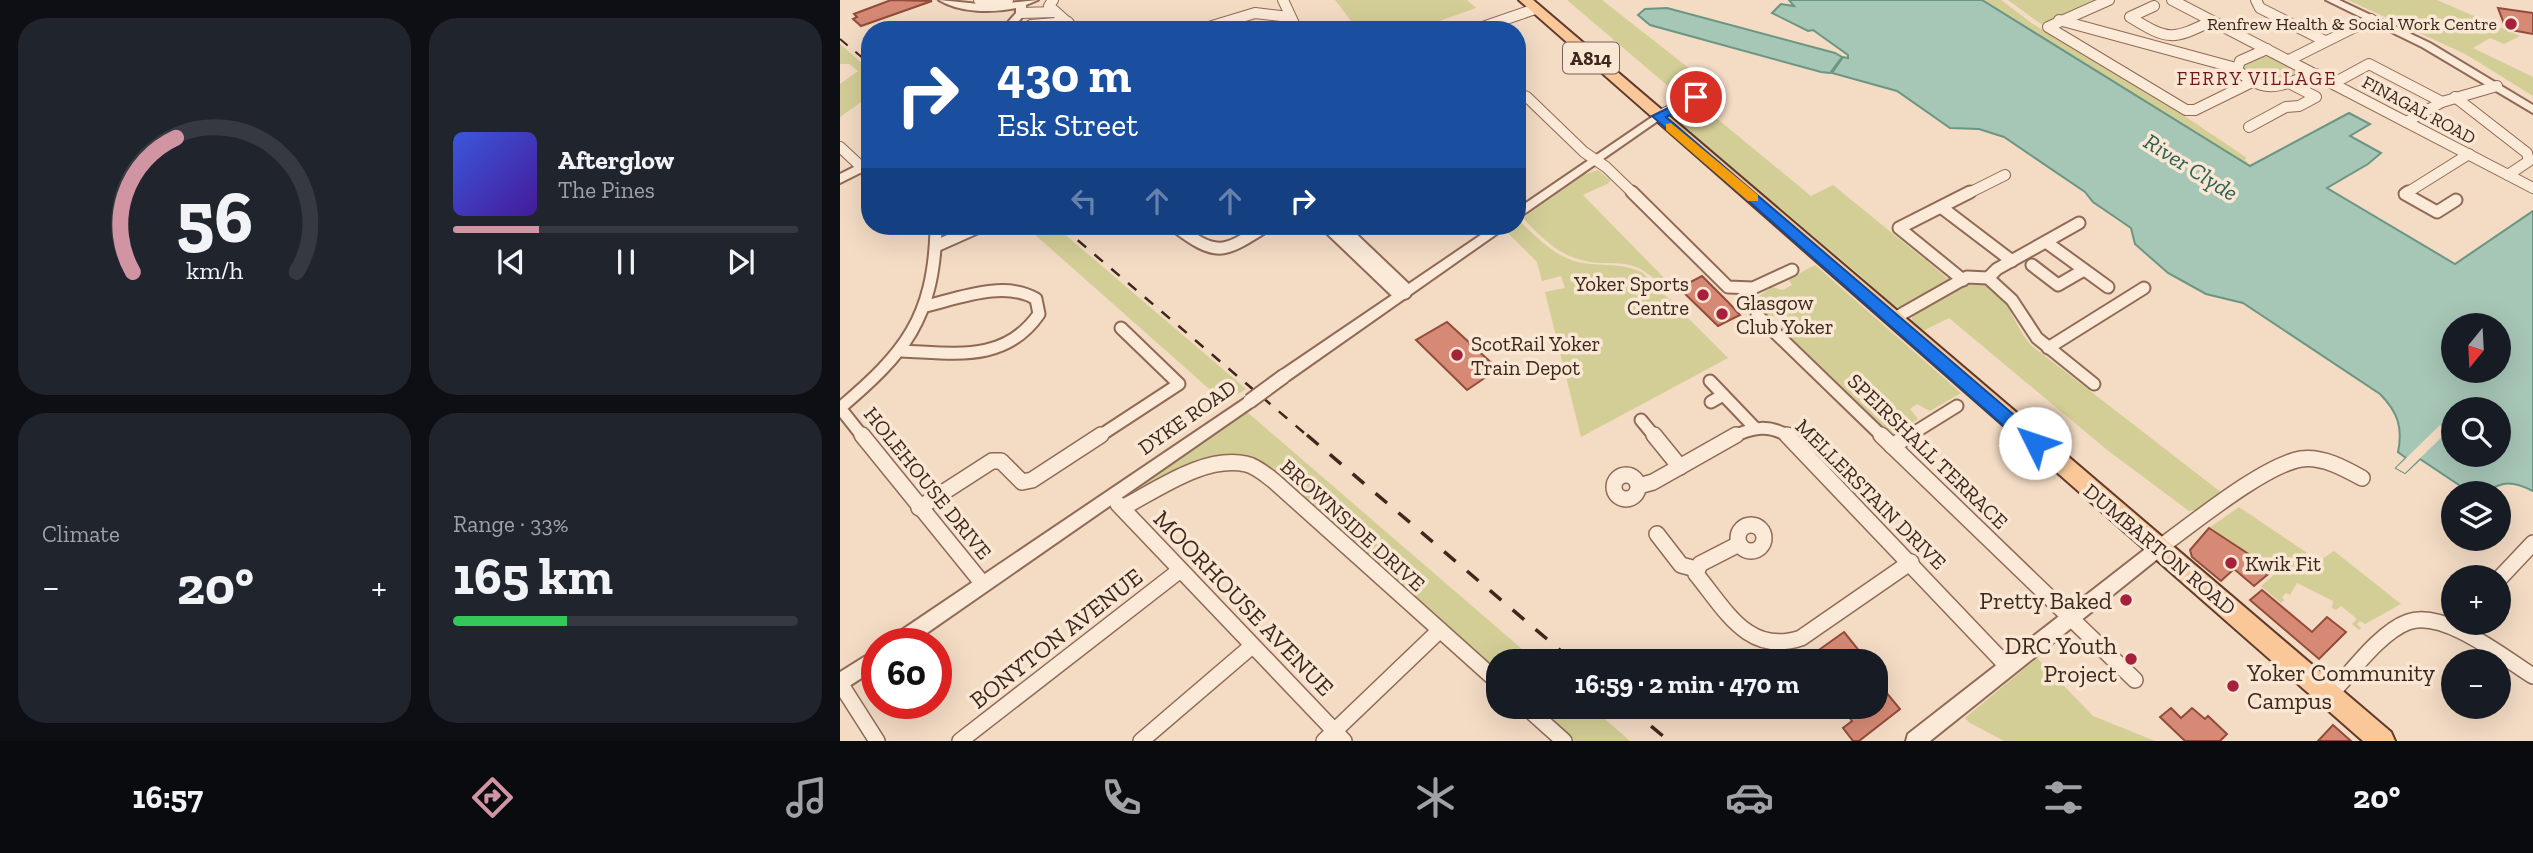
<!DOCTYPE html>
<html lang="en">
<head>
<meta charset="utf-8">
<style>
	body { margin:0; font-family:"Zilla Slab",serif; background:#20242c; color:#f1f3f6; height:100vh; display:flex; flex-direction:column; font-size:26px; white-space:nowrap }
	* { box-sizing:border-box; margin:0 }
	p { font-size:23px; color:#9ea1a6 }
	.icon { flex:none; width:38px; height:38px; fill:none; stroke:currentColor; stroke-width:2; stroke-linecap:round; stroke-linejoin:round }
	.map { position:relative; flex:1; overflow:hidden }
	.side { display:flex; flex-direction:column; gap:18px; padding:18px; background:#0d0f14; width:840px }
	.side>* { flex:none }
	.top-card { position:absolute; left:21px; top:21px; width:665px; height:214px; border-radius:28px; box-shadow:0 7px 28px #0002; background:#1a4fa0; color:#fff; overflow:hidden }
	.needle { width:46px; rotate:198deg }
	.buttons { position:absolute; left:1601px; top:313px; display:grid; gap:14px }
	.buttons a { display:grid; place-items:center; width:70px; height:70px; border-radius:50%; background:#171b24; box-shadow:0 7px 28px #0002; font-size:35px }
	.speed { position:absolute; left:21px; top:628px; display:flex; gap:14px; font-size:35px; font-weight:700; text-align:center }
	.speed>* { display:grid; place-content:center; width:91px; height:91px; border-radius:50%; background:#171b24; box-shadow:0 7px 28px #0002; line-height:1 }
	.speed .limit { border:10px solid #d22; background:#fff; color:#111 }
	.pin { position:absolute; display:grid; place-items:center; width:60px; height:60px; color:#fff; margin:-30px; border:4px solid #fff; border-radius:50%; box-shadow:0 2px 7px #0007 }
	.me { position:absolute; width:77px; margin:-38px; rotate:311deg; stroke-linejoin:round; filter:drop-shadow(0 0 5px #0008) }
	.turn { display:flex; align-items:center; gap:24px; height:147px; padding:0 21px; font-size:32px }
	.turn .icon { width:91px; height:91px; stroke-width:2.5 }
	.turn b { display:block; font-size:49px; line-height:60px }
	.lanes { display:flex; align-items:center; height:66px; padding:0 21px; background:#0003; justify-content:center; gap:35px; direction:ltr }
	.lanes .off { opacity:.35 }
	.big { font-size:52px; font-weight:700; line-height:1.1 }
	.side .card { flex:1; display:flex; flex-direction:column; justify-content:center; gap:10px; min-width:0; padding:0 24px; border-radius:28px; background:#20242c }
	.side .dial { align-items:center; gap:0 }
	.dial svg { height:182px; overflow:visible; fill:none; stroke:#363941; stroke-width:7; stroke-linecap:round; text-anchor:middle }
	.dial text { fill:#f1f3f6; stroke:none }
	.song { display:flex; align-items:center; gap:21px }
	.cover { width:84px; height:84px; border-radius:10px; background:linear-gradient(135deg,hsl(230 70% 55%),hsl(260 70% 35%)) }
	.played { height:7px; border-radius:4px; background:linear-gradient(90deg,#d094a2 25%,#363941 25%) }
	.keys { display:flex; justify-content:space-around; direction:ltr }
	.heat { display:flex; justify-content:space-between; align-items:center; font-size:38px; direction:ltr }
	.charge { height:10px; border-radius:5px; background:linear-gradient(90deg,#34c759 33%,#363941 0) }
	.side .tiles { flex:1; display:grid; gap:18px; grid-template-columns:repeat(2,1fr) }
	.trip { position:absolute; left:646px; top:649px; width:402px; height:70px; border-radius:28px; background:#171b24; box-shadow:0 7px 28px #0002; font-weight:700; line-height:70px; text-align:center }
	.tab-bar { display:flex; height:112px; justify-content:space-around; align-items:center; background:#090b0e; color:#9ea1a6 }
	.tab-bar .icon { width:49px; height:49px }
	.tab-bar .on { color:#d094a2 }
	.tab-bar b { font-size:32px; color:#f1f3f6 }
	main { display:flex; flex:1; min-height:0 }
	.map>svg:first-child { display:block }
	.green { fill:#d3ce96 }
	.water { fill:#a6c6b6; stroke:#6b9683; stroke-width:2; fill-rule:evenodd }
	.pier { fill:#f3dbc4 }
	.building { fill:#d68a75; stroke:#934c3a; stroke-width:2 }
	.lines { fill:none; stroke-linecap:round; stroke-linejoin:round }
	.minor-far2-casing { stroke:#906a57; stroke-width:12 }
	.minor-far1-casing { stroke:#906a57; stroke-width:15 }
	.minor-casing { stroke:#906a57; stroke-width:18 }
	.tertiary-casing { stroke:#906a57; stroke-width:4 }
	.primary-casing { stroke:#5e392c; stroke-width:4 }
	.minor-far2 { stroke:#fcead8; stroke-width:10 }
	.minor-far1 { stroke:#fcead8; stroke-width:11 }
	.minor { stroke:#fcead8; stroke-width:15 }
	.tertiary { fill:#fcead8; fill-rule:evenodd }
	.primary { fill:#fac898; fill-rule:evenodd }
	.rail-far2 { stroke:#3f271d; stroke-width:2; stroke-dasharray:10 10; stroke-linecap:butt }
	.rail-far1 { stroke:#3f271d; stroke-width:2.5; stroke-dasharray:11 11; stroke-linecap:butt }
	.rail { stroke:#3f271d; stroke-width:3.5; stroke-dasharray:15 15; stroke-linecap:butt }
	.tertiary-bridge-casing { stroke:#906a57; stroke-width:17; stroke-linecap:butt }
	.tertiary-bridge { stroke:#fcead8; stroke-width:13 }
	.route { fill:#1a73e8; stroke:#114b97; stroke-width:2 }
	.slow { fill:#f59e0b }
	.poi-dot { fill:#a7203c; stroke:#f9e7d4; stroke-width:2.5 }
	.labels { text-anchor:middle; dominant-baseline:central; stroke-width:7; stroke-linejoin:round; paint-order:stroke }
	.far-poi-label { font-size:18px; fill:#3f271d; stroke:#f9e7d4; text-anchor:end }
	.far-street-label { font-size:18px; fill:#3f271d; stroke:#f9e7d4 }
	.shield { fill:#f9e7d4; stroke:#776154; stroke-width:2 }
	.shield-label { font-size:19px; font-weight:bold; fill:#3f271d }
	.far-neighbourhood-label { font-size:19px; letter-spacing:2px; fill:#701817; stroke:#f9e7d4 }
	.poi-label { font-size:21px; fill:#3f271d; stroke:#f9e7d4; text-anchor:start }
	.street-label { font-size:21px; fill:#3f271d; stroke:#f9e7d4 }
	.water-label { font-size:23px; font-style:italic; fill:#2b6052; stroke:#f9e7d4 }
	.near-poi-label { font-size:24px; fill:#3f271d; stroke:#f9e7d4; text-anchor:end }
	.near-street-label { font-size:24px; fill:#3f271d; stroke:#f9e7d4 }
</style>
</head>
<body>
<main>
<section class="side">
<div class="tiles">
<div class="card dial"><svg viewBox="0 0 100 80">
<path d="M14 69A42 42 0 1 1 86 69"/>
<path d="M14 69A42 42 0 0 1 33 10" stroke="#d094a2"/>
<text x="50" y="56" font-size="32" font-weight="700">56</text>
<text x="50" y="72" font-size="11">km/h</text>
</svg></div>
<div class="card">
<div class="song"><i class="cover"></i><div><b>Afterglow</b><p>The Pines</p></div></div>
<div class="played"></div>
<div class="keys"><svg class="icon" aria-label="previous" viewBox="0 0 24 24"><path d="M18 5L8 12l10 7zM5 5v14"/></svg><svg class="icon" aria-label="pause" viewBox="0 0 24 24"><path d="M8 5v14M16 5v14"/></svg><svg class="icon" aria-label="next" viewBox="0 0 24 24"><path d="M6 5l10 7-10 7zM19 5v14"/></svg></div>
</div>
<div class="card"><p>Climate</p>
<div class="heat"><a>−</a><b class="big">20°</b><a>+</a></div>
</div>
<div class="card"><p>Range · 33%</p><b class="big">165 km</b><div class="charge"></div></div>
</div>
</section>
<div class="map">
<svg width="1693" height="741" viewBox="0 0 1693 741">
	<rect width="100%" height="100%" fill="#f3dbc4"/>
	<g class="green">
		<path d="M495,0H627L636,8L574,30H518Z"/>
		<path d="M727,0H762L873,87L841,97Z"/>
		<path d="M1142,0H1161L1193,24L1346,117L1407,158L1404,160L1408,162L1405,164Z"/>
		<path d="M1168,0H1261L1201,24Z"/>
		<path d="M1508,0H1597L1680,36L1664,44L1650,38L1633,48L1693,77V96L1627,55Z"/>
		<path d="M0,44L30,70V104L21,102L0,117V84L18,71L9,64H0Z"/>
		<path d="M1428,53L1465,73C1436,89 1427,87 1401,68Z"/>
		<path d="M858,103L971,196L993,185L1084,259L1090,257L1091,258L1087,261L1107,278L1113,275L1115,278L1063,307L1052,306L1022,277L831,117Z"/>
		<path d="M758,170L770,180L769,183L743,195L831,285L825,288C785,249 777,272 735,258C715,252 697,233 683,218L743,175Z"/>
		<path d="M679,221C696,236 715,257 738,262C760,267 782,262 803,273L888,358L741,437L705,292L725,288L721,276L702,281L697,262L669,234L668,229L677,226Z"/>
		<path d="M192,226H215L406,389L384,402L193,233Z"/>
		<path d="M975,265L1121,393L1090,411L1077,404L1070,409L1078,419L1052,436L942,330L941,328L949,322L941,314C929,320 923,314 915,304V299L932,287L943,290L952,285L949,280L951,278Z"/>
		<path d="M1129,283C1165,276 1171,326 1192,346L1382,493L1356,510L1349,511L1266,449L1109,318L1083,331L1071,321L1073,315Z"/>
		<path d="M407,412L696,661L658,662V670L429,470L397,457L285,503L278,497Z"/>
		<path d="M1399,507L1479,561L1494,551L1561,604L1525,624L1520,621L1517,624L1521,628L1519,630L1512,624L1517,619L1501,606L1496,610L1492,608L1493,601L1457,583L1450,595L1446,593L1442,597L1444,600L1441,603L1421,586L1437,572L1369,528Z"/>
		<path d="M1197,658L1253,716L1315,741H1164L1130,723L1125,718Z"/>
		<path d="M698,707H751L790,741H734Z"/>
	</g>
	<g class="water">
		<path d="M949,0H1142L1410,166L1509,113L1530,124L1510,136L1541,153L1528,164L1487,188L1615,264L1693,211V491C1657,473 1659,493 1631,493L1580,459L1565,473L1556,468L1566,458L1558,452C1563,428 1558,412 1540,394L1403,303L1366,294L1328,273L1295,244L1291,228L1253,202L1245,192L1164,137L1139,129L1110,128L1057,91L992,73L1003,57L1008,58V55L973,30L968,31L932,13L941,4L954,6ZM1614,326H1659V371H1614ZM1614,410H1659V455H1614Z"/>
		<path d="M827,8L995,53L1002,57L990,73L981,72L810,25L798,15L805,9Z"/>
	</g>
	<path class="pier" d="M1600,425L1608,431L1565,473L1556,468Z"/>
	<g class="building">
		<path d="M51,0L92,1L21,26L13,19L17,17L14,14Z"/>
		<path d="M1658,8L1693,13V34L1666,29Z"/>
		<path d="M862,276L888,302L900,315L878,326L839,288Z"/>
		<path d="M607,322L658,369L627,390L576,340Z"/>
		<path d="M1369,528L1433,570L1414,586L1394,569L1381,581L1352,557L1350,550Z"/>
		<path d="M1422,590L1472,632L1487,617L1506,632L1479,659L1410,600Z"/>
		<path d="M1004,632L1021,653L1016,657L1020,662H962Z"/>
		<path d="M1036,680L1060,709L1019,741H1013L1003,728L1012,721L1001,707H1036Z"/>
		<path d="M1331,708L1341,718L1352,708L1365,719L1368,716L1387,734L1380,741H1345L1320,717Z"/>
		<path d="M1493,725L1511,741H1478Z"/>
	</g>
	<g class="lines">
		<defs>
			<g id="minor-far2">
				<path d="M139,0H168"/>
				<path d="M213,0L209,6L236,30"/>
				<path d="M443,0L457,30"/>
				<path d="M1269,0L1208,27L1346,110H1355L1412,82"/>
				<path d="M1332,0L1693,188"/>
				<path d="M1416,0L1420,8L1485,41"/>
				<path d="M1314,6L1290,17C1329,41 1332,40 1372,21"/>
				<path d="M181,13L215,12"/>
				<path d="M1219,20L1396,68"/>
				<path d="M182,30L191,25L228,22"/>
				<path d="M359,30L415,13L449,17"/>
				<path d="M634,30L695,9"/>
				<path d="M1427,49L1400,61L1397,70C1429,98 1441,83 1476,74"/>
				<path d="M1449,60L1531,19"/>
				<path d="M1494,83L1529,64L1602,102"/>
				<path d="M677,93L687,97L744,152L766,167L794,194"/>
				<path d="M1615,97L1687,153L1689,161L1668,175"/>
				<path d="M818,116L869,92"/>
				<path d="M1566,122L1602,102L1657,86"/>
				<path d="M1409,127L1446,107L1459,106L1476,97L1451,84"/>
				<path d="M0,147L30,175"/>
				<path d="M1127,194L1165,175"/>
				<path d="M1565,194L1629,154"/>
			</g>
			<g id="minor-far1">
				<path d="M792,192L888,287L913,288L952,270"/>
				<path d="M1568,192L1565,194L1597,212L1616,200"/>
				<path d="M1101,207L1172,261"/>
				<path d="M335,226C378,258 383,253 426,226"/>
				<path d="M487,226L556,292L565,293"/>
				<path d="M500,226L564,287L565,293"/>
				<path d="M1206,242L1268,287"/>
				<path d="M96,246L141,226"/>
				<path d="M1192,265L1218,285L1244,270"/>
				<path d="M1148,278L1157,269L1239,223"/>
				<path d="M1123,280L1059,228L1130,192"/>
				<path d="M917,315L1043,437"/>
				<path d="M1053,319L1127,277L1148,278L1172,300L1197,338L1254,384"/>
				<path d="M1208,348L1304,288"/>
				<path d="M62,351C115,353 165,363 199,314L196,299C165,280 119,298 86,306"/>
				<path d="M870,381L915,428"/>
				<path d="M871,402L883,395"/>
				<path d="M801,420L815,437"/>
				<path d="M23,437L0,408C65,353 93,319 96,231L90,226"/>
				<path d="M258,437L339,384L281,328"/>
				<path d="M892,437C913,427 929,424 950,437"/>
				<path d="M1067,437L1117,406"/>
			</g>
			<g id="minor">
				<path d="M22,435L143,584"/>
				<path d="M814,435L840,467"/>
				<path d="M947,435L1168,667"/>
				<path d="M1041,435L1295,680"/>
				<path d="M1052,446L1070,435"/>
				<circle cx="786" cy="487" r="12"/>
				<path d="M799,486L813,482L896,435"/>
				<path d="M278,504L504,741"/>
				<path d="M79,508L152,461H161L182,482L192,480L261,435"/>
				<path d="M282,508C317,490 364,455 406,464C416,466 426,475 434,481L658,682"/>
				<circle cx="911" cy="538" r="13"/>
				<path d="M817,534L841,565L856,569"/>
				<path d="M899,544L860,564L856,574C885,609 908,656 961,638L1071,562"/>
				<path d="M1319,548C1351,525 1424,465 1461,459C1482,456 1504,468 1522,478"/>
				<path d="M1659,579L1693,543"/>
				<path d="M0,683L37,741"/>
				<path d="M1490,695C1511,673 1540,632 1568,622C1604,609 1664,658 1693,676"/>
				<path d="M686,707L724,741"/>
				<path d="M120,741L339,571"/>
				<path d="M301,741L412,646"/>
				<path d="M484,741L600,630"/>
			</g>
			<g id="tertiary">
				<path d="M99,0L149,5L198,0L186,5V13L171,30H161L176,13V8C153,13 120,13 99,0Z"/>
				<path d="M1486,0H1499L1590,43L1693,105V113L1582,47Z"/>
				<path d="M818,113L822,114V118L677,219V209Z"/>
				<path d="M30,159V168L0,183V174Z"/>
				<path d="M654,226H668L449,380H439L437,376L439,372Z"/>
				<path d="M410,395L415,397L417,401L415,405L71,644H47L50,638Z"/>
				<path d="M1319,541L1325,543L1327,548L1325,553L1090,741H1066L1068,734L1313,543Z"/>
				<path d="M37,649V668L0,692V672Z"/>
			</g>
			<path id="primary" d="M679,0H693L1551,732L1555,741H1523Z"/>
		</defs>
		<use href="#minor-far2" class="minor-far2-casing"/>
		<use href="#minor-far1" class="minor-far1-casing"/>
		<use href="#minor" class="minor-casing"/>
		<use href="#tertiary" class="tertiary-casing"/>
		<use href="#primary" class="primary-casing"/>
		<use href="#minor-far2" class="minor-far2"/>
		<use href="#minor-far1" class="minor-far1"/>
		<use href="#minor" class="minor"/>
		<use href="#tertiary" class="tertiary"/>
		<use href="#primary" class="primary"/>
		<path class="rail-far2" d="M0,39L30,64"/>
		<path class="rail-far1" d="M221,226L469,437"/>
		<g class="rail">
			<path d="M467,435L734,662"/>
			<path d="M788,707L829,741"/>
		</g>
		<defs>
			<path id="tertiary-bridge" d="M410,401L444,376"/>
		</defs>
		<use href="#tertiary-bridge" class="tertiary-bridge-casing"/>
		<use href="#tertiary-bridge" class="tertiary-bridge"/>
	</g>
	<path class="route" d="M856,94L861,95V100L826,117L1201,438L1204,443L1201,448H1189L812,116Z"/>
	<path class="slow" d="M831,123L918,195V201H908L826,130V124Z"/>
	<g class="poi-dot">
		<circle cx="1671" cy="24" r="7"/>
		<circle cx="863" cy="295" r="7"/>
		<circle cx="882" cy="314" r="7"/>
		<circle cx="617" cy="355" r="7"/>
		<circle cx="1391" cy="563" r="7"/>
		<circle cx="1286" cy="600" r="7"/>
		<circle cx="1291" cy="659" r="7"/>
		<circle cx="1393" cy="686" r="7"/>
	</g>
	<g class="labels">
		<g class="far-poi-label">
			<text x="1657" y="24">Renfrew Health &amp; Social Work Centre</text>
		</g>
		<g class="far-street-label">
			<text transform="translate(1579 110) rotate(28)">FINAGAL ROAD</text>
		</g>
		<rect class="shield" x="723" y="42.5" width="56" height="31" rx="5"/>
		<g class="shield-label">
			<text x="751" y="58">A814</text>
		</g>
		<g class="far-neighbourhood-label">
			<text x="1417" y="78">FERRY VILLAGE</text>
		</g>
		<g class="poi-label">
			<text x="849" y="283" text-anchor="end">Yoker Sports<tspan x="849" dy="24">Centre</tspan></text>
			<text x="896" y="302">Glasgow<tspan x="896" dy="24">Club Yoker</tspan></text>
			<text x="631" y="343">ScotRail Yoker<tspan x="631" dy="24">Train Depot</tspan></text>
			<text x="1405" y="563">Kwik Fit</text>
		</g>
		<g class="street-label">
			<text transform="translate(347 417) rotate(-35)">DYKE ROAD</text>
			<text transform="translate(1088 451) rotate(44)">SPEIRSHALL TERRACE</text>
			<text transform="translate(88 483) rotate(51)">HOLEHOUSE DRIVE</text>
			<text transform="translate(1031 494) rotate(45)">MELLERSTAIN DRIVE</text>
			<text transform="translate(513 525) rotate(42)">BROWNSIDE DRIVE</text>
			<text transform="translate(1320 549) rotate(40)">DUMBARTON ROAD</text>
		</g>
		<g class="water-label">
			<text transform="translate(1351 167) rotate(32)">River Clyde</text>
		</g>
		<g class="near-poi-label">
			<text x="1272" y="600">Pretty Baked</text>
			<text x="1277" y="645">DRC Youth<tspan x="1277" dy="28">Project</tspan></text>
			<text x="1407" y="672" text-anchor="start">Yoker Community<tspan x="1407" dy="28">Campus</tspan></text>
		</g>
		<g class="near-street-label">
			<text transform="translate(404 603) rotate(46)">MOORHOUSE AVENUE</text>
			<text transform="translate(216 638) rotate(-38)">BONYTON AVENUE</text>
		</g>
	</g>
</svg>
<div class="buttons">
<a><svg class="needle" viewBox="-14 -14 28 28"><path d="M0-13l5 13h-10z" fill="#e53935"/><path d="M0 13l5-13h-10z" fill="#9ea1a6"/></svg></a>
<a><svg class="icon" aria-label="search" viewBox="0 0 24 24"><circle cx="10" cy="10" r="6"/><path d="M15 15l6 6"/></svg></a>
<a><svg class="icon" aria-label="layers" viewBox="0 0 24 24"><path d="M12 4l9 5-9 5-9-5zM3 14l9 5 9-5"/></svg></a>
<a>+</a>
<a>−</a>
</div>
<div class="speed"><div class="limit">60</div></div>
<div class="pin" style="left:856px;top:97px;background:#d93025"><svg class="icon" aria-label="arrive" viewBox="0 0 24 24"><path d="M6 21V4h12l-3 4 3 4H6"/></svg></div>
<svg class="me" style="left:1195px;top:443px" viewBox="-20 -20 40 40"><circle r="19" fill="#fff"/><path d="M0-13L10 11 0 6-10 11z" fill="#1a73e8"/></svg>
<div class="trip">16:59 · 2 min · 470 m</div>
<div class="top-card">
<div class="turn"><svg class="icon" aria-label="right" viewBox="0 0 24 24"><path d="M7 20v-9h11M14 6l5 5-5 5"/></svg><div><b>430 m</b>Esk Street</div></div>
<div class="lanes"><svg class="icon off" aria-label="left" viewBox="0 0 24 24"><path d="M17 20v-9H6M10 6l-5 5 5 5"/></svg><svg class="icon off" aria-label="ahead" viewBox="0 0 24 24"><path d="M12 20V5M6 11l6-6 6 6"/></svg><svg class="icon off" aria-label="ahead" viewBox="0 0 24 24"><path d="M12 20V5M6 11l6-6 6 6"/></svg><svg class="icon" aria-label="right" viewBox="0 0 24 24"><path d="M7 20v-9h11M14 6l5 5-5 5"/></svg></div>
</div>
</div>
</main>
<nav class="tab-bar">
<b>16:57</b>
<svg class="icon on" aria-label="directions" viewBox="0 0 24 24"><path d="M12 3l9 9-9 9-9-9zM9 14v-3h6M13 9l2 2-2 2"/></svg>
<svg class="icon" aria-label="music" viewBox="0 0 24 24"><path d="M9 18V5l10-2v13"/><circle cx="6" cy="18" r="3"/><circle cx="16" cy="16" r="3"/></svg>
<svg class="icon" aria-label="phone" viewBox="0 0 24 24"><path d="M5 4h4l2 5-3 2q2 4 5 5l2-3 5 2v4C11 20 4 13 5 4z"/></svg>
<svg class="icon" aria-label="climate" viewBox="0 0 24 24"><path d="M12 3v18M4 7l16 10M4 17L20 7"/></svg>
<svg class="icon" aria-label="car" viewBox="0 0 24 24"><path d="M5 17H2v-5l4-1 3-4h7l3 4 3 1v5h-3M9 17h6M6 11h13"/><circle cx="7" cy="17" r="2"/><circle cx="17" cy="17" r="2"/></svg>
<svg class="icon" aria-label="filters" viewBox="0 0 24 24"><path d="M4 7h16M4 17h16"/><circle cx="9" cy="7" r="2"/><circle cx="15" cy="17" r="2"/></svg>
<b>20°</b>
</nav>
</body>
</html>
